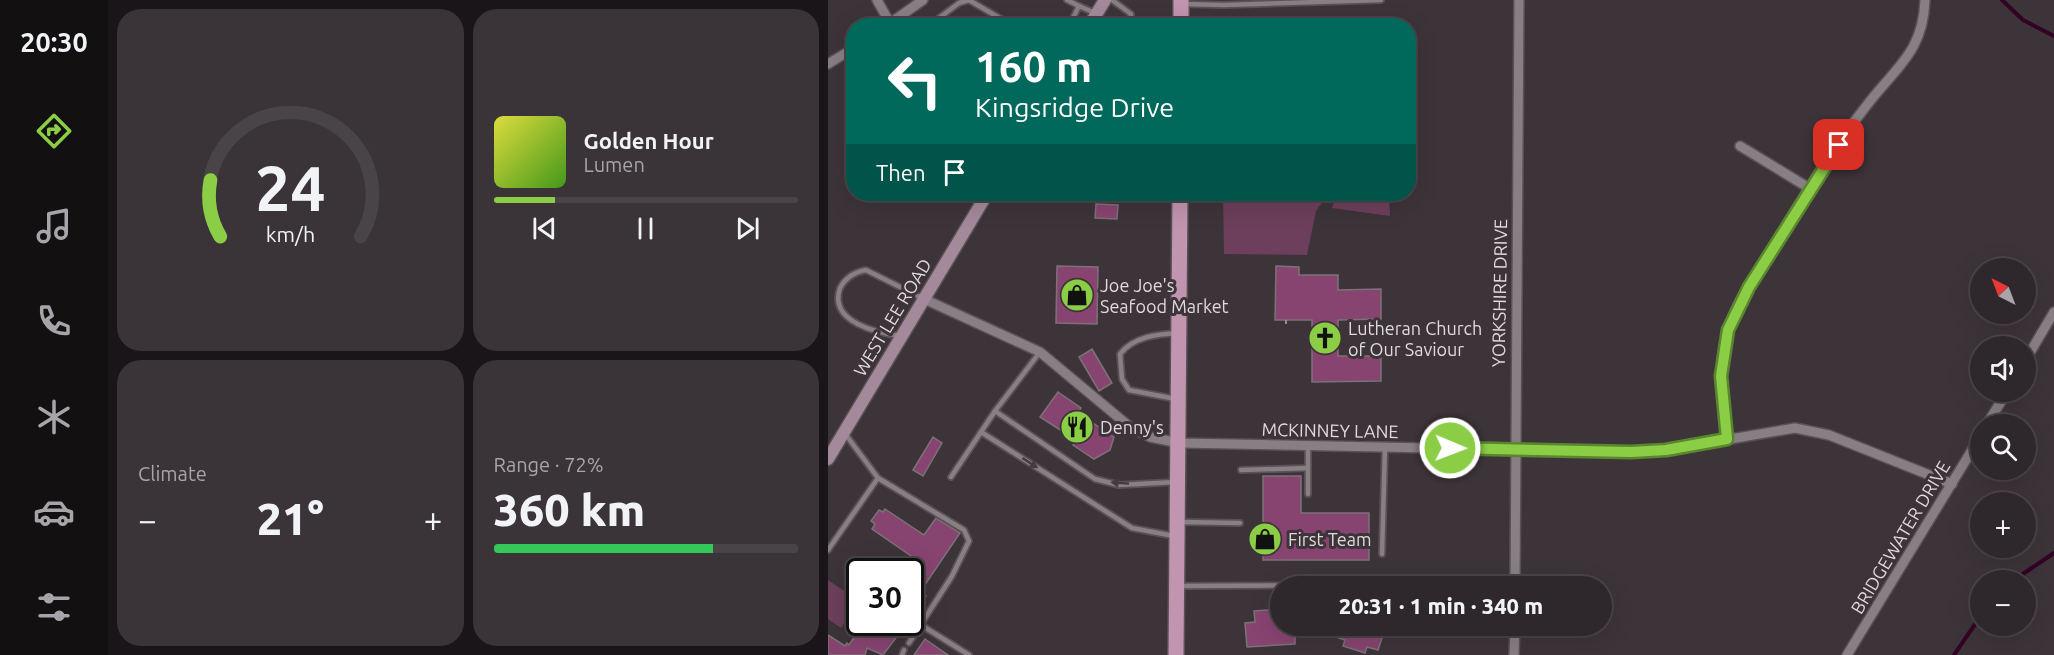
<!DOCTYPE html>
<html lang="en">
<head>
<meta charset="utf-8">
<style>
	body { margin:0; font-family:Ubuntu,sans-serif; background:#3a3337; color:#f1f3f6; height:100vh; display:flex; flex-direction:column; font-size:22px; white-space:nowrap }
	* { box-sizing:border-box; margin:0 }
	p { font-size:20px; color:#a7a5a9 }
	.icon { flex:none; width:33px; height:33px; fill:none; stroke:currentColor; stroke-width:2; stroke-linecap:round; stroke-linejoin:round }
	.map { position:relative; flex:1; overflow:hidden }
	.panel { display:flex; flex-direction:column; gap:9px; padding:9px; background:#191518; width:720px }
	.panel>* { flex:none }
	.top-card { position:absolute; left:18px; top:18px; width:570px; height:183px; border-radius:24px; box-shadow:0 6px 24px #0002,0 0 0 2px #494447; background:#00695c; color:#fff; overflow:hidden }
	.needle { width:39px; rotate:318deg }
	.buttons { position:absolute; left:1142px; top:258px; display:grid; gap:12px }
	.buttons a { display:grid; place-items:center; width:66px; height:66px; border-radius:50%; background:#2e272b; box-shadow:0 6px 24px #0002,0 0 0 2px #494447; font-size:30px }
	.speed { position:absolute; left:18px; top:558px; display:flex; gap:12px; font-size:30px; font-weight:700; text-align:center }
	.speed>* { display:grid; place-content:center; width:78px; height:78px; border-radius:50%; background:#2e272b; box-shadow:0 6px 24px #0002,0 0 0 2px #494447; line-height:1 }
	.speed .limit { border:3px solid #111; border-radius:9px; background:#fff; color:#111 }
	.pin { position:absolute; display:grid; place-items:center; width:51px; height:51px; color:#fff; margin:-26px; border-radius:12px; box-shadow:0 3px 9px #0006 }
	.me { position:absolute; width:66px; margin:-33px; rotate:91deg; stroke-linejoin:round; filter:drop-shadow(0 0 4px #0008) }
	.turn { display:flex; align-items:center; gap:21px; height:126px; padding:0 30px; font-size:27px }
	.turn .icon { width:78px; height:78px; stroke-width:2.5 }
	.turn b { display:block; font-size:42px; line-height:51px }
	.then { display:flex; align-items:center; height:57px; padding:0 30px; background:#0003; gap:12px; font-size:22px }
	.big { font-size:45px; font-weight:800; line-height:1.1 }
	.panel .card { flex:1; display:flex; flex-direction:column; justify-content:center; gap:9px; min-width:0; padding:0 21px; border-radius:24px; background:#3a3337 }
	.panel .dial { align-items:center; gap:0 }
	.dial svg { height:156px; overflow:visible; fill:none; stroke:#494447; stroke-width:7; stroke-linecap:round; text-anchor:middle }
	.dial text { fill:#f1f3f6; stroke:none }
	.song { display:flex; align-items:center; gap:18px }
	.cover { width:72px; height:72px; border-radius:9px; background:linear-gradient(135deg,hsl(60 70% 55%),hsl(100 70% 35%)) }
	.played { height:6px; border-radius:3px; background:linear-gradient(90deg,#8bce46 20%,#494447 20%) }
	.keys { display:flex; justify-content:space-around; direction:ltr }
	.heat { display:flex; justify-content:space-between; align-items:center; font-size:33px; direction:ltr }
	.charge { height:9px; border-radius:4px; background:linear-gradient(90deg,#34c759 72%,#494447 0) }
	.panel .tiles { flex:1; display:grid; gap:9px; grid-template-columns:repeat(2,1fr) }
	.trip { position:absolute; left:442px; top:576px; width:342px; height:60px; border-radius:30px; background:#2e272b; box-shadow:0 6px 24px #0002,0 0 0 2px #494447; font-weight:800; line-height:60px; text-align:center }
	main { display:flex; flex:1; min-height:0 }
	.tab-bar { display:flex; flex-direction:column; width:108px; justify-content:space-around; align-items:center; background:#121011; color:#a7a5a9 }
	.tab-bar .icon { width:42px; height:42px }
	.tab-bar .active { color:#8bce46 }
	.tab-bar b { font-size:27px; color:#f1f3f6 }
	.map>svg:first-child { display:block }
	.green { fill:#6d3f5c }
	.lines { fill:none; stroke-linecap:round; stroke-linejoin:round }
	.stream { stroke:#330326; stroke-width:4 }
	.building { fill:#884471; stroke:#7b7277; stroke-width:1.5 }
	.lane-casing { stroke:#585155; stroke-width:8 }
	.street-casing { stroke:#585155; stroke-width:12 }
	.secondary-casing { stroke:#585155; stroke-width:15 }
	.primary-casing { stroke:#585155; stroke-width:18 }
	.path { stroke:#968f93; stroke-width:2; stroke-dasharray:4.5 4.5; stroke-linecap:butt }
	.lane { stroke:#887e84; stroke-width:4.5 }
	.street { stroke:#887e84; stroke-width:9 }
	.secondary { stroke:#a4899a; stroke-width:12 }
	.primary { stroke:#c194af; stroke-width:15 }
	.oneway { fill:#443b40 }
	.route-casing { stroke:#5a862e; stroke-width:15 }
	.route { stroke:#8bce46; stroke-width:10 }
	.labels { text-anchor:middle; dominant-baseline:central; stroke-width:6; stroke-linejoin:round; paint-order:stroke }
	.poi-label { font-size:18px; fill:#dfdadd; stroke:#3d3439; text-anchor:start }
	.street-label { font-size:18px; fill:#dfdadd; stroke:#3d3439 }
</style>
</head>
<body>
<main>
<nav class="tab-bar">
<b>20:30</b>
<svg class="icon active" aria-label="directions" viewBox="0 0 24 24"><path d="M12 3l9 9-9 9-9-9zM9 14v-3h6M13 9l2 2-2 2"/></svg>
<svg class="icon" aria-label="music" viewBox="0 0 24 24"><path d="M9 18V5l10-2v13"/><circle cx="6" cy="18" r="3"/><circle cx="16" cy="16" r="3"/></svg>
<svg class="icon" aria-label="phone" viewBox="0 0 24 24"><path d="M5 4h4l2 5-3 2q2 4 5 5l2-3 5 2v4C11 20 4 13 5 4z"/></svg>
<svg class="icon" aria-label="climate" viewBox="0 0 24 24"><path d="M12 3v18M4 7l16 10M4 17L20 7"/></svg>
<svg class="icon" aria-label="car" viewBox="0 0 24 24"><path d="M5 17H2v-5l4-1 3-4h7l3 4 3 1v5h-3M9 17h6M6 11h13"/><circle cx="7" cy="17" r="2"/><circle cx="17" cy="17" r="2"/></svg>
<svg class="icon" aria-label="filters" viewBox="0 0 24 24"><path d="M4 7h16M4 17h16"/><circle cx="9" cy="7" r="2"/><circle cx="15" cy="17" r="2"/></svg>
</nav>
<section class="panel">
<div class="tiles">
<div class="card dial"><svg viewBox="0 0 100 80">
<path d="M14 69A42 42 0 1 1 86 69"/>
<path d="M14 69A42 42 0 0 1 9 40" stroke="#8bce46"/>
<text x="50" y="56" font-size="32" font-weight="700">24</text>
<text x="50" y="72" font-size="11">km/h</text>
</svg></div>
<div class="card">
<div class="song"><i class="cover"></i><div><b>Golden Hour</b><p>Lumen</p></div></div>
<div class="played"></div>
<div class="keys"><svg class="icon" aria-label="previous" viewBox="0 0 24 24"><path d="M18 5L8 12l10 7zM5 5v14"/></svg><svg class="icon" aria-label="pause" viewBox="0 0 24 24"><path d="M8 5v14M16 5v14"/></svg><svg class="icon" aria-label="next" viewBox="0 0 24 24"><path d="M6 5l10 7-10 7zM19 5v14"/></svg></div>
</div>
<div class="card"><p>Climate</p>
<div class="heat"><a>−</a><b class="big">21°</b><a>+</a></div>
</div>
<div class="card"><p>Range · 72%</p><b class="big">360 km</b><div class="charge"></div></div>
</div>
</section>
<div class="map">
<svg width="1226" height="655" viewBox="0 0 1226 655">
	<rect width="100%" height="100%" fill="#3d3439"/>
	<g class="green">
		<path d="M395,194H500L488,211L479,255L396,254Z"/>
		<path d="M509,194H561L562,216L504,208Z"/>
		<path d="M0,580L31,601L13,628L0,619Z"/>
	</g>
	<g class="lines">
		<g class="stream">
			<path d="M1174,0L1195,20L1226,36"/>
			<path d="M1186,580L1226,553"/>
			<path d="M1126,655L1152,617"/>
		</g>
	</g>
	<g class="building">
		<path d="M268,204L290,205L289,219L267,218Z"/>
		<path d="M229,266L270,267L269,324L228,323Z"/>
		<path d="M448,266L471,267V275H510V290L553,289V319L510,320V356H553V381L484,382V320H447Z"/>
		<path d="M264,349L284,383L271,391L251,357Z"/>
		<path d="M230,392L253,408L250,413L286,437L282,450L266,459L245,445L248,440L212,417Z"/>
		<path d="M105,437L114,443L95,476L85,470Z"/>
		<path d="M435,476H473V513H541V560H435Z"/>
		<path d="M57,509L96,535L108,518L132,533L92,592L98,596L82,618V572H72L83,556L44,529L47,524L43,521L51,510L55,512Z"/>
		<path d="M453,609V626H472L473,636H467V644L419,647L417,623L427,622L426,611Z"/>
		<path d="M36,622H80L55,655L39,648L37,655H0V635L17,646L19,643L21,645Z"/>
		<path d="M508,626H552L551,630L556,632L550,650L539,647L537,653L515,646L517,640L505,636Z"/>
		<path d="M97,639L120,655H86Z"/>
	</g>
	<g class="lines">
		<defs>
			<g id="lane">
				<path d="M141,0L185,26"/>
				<path d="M239,0L251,6"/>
				<path d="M284,0L303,14V26"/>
				<path d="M356,4L396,5L553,0"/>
				<path d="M110,26L111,18L131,3L141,0"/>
				<path d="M241,26L251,6L267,13"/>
				<path d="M73,336C51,333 0,323 12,288C18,277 26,272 38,270L96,299"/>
				<path d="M348,399L301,390L294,379L292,354C305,337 329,334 350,333"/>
				<path d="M167,411L267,479L291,485L348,482"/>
				<path d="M153,432L304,528L346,536"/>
				<path d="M18,435L50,478L136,530L141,541L124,576L81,643"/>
				<path d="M480,446V494"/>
				<path d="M413,470L480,468"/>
				<path d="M123,477L167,411L212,352"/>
				<path d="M353,522L412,523"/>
				<path d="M0,550L50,478"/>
				<path d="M554,554L557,447"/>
				<path d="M352,586L519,585"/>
				<path d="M93,625L141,655"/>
				<path d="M74,655L76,650"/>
			</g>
			<g id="street">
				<path d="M49,0L62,23"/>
				<path d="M58,26L95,0"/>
				<path d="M0,64L26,48"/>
				<path d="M912,146L981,188"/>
				<path d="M96,299L212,352L302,427L322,437L351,443L803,452L838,450L967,428L1001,435L1124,484"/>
				<path d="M1197,361L1226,312"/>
				<path d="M1159,424L1179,392"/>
				<path d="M899,439C894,404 889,365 900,330C909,300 930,273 946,246C975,198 1004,149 1039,105C1069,66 1095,52 1097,0"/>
				<path d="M687,586L691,0"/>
				<path d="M686,655L687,626"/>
				<path d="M1019,655L1152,437"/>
			</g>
			<g id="secondary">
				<path d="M261,26L277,0"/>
				<path d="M0,459L159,194"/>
			</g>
			<g id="primary">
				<path d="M353,26V0"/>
				<path d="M348,655L352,194"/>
			</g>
		</defs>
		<use href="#lane" class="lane-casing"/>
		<use href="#street" class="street-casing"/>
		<use href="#secondary" class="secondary-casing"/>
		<use href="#primary" class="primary-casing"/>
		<path class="path" d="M458,324V320"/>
		<use href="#lane" class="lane"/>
		<use href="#street" class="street"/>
		<use href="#secondary" class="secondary"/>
		<use href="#primary" class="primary"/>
	</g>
	<defs><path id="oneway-solid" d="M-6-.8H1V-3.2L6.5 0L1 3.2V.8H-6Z" transform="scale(1.5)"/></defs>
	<g class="oneway">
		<use href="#oneway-solid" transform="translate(202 463) rotate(33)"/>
		<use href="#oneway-solid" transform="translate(292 483) rotate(-176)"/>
	</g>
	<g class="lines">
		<defs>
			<path id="route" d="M622,448L803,452L838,450L899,439L893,376L900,330L921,287L1011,145"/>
		</defs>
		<use href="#route" class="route-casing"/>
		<use href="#route" class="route"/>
	</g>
	<defs>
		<symbol id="shop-disc" viewBox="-11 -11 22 22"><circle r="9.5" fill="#8bce46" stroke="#3d3439"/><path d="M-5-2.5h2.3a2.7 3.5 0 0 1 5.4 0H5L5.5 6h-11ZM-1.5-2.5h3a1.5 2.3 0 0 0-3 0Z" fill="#111"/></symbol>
		<symbol id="church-disc" viewBox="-11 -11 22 22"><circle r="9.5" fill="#8bce46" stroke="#3d3439"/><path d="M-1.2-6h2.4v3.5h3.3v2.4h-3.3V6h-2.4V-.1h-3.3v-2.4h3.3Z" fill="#111"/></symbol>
		<symbol id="restaurant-disc" viewBox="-11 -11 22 22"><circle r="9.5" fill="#8bce46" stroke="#3d3439"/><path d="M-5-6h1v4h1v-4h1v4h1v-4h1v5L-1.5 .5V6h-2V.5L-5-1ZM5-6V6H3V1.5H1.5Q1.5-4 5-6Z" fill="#111"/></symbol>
	</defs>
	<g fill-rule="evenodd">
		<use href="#shop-disc" x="230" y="276" width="38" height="38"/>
		<use href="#church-disc" x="478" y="319" width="38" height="38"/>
		<use href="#restaurant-disc" x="230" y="408" width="38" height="38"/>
		<use href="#shop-disc" x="418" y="520" width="38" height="38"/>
	</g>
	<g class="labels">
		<g class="poi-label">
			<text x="272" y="285">Joe Joe's<tspan x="272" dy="21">Seafood Market</tspan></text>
			<text x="520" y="328">Lutheran Church<tspan x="520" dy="21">of Our Saviour</tspan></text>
			<text x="272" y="427">Denny's</text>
			<text x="460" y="539">First Team</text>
		</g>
		<g class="street-label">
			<text transform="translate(671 293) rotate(-89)">YORKSHIRE DRIVE</text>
			<text transform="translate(64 317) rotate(-59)">WEST LEE ROAD</text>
			<text transform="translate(502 430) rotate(1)">MCKINNEY LANE</text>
			<text transform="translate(1072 537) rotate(-59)">BRIDGEWATER DRIVE</text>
		</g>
	</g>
</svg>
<div class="buttons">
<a><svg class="needle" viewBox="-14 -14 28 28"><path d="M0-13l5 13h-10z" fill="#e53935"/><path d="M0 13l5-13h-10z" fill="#a7a5a9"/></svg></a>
<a><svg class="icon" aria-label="sound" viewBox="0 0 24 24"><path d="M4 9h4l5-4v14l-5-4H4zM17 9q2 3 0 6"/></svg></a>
<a><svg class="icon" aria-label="search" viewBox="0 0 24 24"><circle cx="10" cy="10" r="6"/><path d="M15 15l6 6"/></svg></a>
<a>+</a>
<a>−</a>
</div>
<div class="speed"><div class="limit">30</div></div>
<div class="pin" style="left:1011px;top:145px;background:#d93025"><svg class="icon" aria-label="arrive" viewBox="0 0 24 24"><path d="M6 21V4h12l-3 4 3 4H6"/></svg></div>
<svg class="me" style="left:622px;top:448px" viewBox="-20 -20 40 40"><circle r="17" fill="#8bce46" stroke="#fff" stroke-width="3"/><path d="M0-11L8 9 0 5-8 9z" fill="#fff"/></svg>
<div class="trip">20:31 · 1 min · 340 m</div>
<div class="top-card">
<div class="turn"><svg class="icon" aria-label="left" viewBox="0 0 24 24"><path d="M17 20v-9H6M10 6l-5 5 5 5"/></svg><div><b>160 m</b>Kingsridge Drive</div></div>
<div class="then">Then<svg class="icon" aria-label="arrive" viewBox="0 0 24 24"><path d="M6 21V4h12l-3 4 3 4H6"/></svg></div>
</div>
</div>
</main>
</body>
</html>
